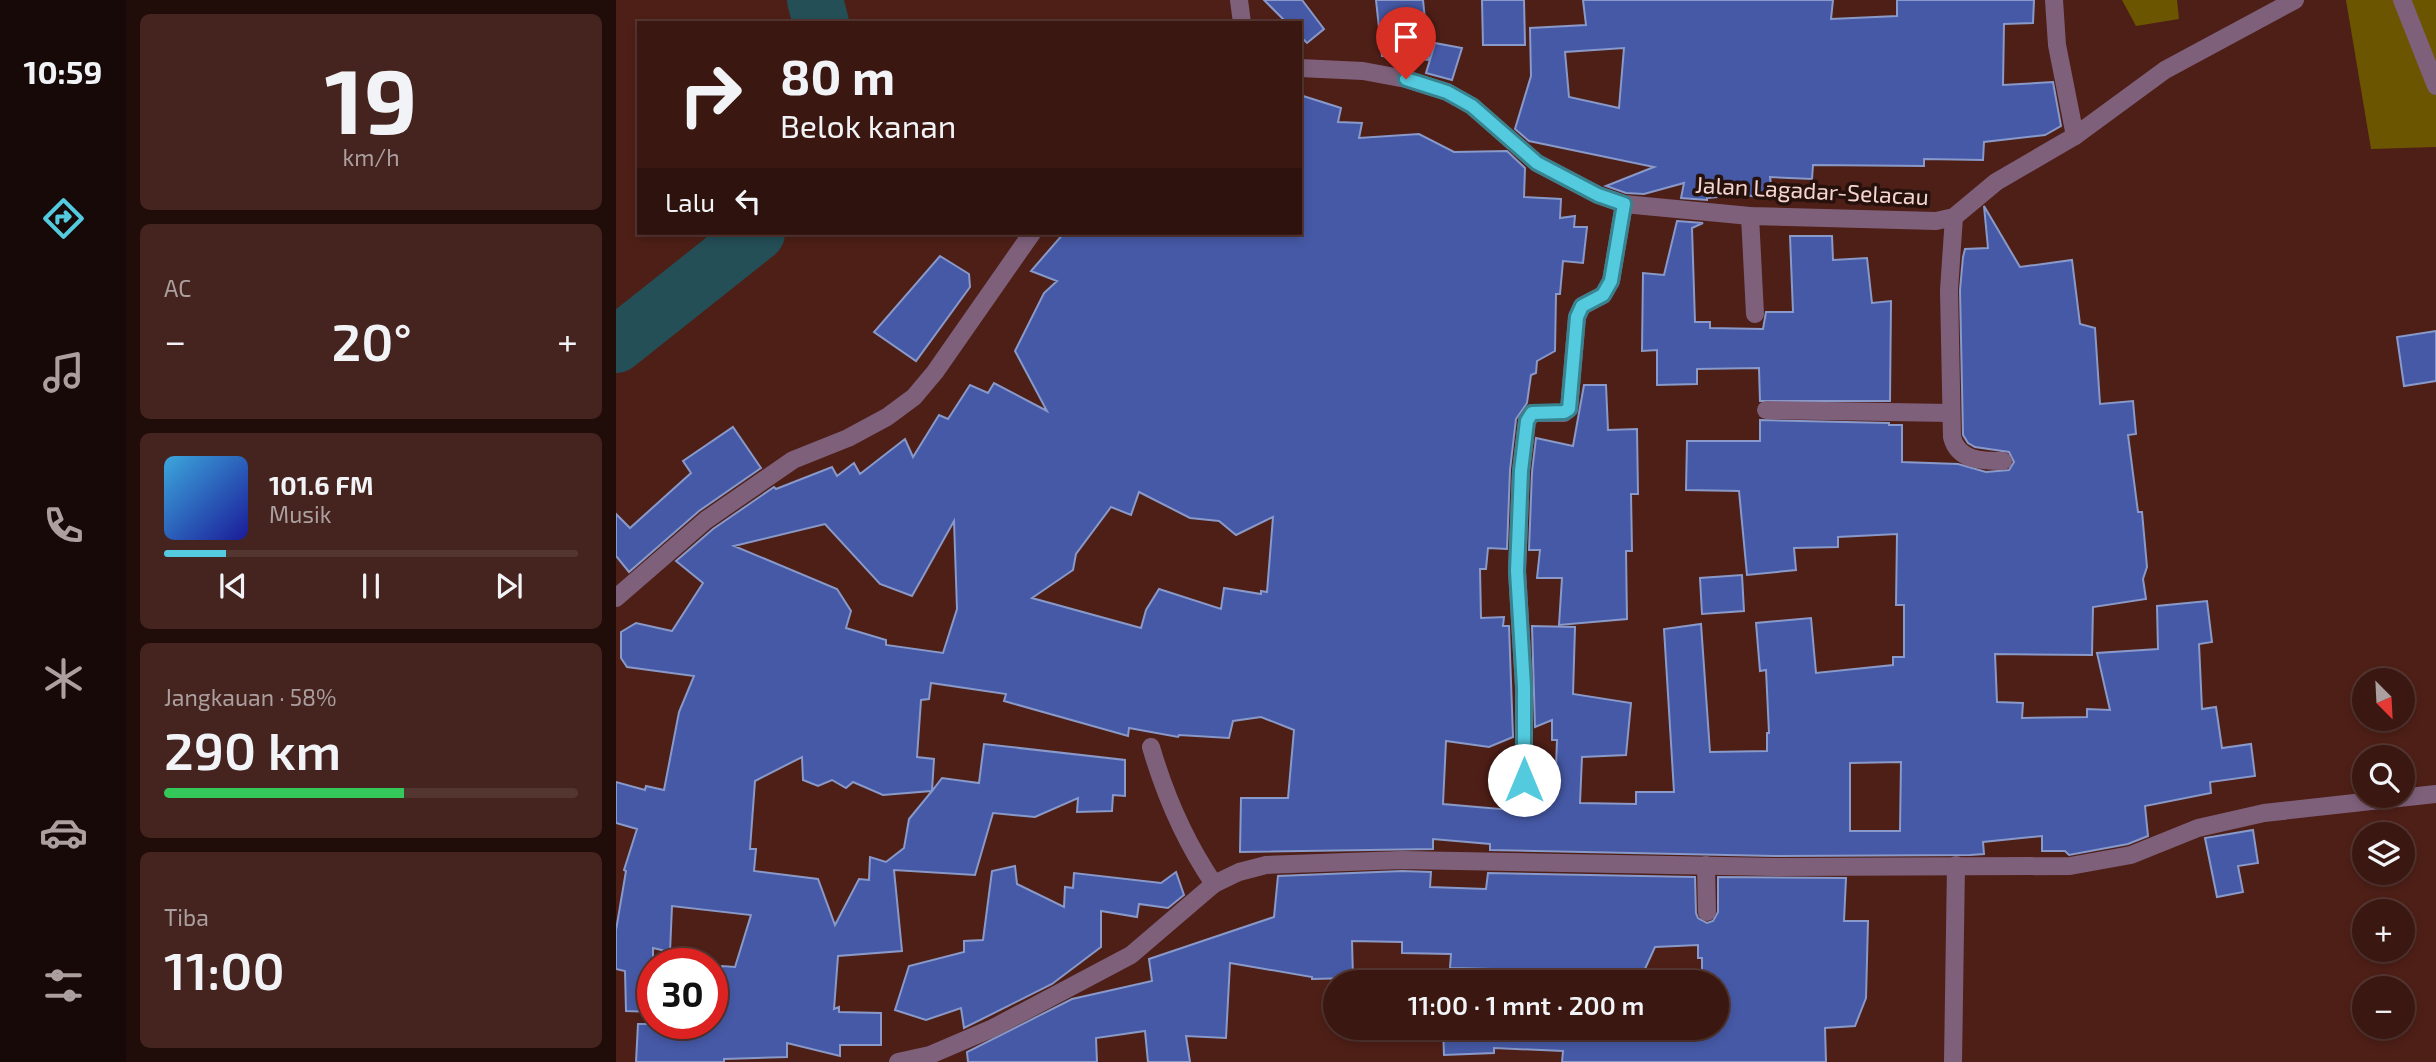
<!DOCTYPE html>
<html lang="id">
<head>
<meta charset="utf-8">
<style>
	body { margin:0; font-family:"Exo 2",sans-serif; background:#45241f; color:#f1f3f6; height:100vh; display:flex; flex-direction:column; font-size:26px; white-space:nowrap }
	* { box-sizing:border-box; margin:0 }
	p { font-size:23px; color:#ab9f9f }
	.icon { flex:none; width:38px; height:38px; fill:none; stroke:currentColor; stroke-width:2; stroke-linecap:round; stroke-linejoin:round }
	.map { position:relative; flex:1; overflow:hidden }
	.panel { display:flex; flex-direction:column; gap:14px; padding:14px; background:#200d09; width:490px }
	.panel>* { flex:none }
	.hud { position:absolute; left:21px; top:21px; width:665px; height:214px; border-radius:0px; box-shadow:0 4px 10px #0003,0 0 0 2px #543631; background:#3a1711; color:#f1f3f6; overflow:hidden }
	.needle { width:46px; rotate:156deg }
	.buttons { position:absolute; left:1736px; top:668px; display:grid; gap:14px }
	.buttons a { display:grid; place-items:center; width:63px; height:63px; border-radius:50%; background:#3a1711; box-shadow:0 4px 10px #0003,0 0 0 2px #543631; font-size:35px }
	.speed { position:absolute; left:21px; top:948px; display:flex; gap:14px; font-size:35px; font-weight:700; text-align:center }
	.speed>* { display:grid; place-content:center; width:91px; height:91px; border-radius:50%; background:#3a1711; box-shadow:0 4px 10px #0003,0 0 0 2px #543631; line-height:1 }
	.speed .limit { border:10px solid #d22; background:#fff; color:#111 }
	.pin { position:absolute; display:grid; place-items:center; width:60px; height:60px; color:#fff; margin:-72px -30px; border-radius:50% 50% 50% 0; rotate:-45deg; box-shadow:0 0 7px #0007 }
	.pin .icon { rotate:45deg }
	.me { position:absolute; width:77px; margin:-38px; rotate:0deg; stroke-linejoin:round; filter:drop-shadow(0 0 5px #0008) }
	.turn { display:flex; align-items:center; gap:24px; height:147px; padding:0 28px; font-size:32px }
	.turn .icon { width:91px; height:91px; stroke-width:2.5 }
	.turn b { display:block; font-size:49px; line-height:60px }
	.then { display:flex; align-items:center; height:66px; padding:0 28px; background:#0003; gap:14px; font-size:26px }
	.big { font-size:52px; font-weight:600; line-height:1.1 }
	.panel .tile { flex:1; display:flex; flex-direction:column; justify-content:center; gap:10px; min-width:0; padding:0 24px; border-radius:10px; background:#45241f }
	.panel .dial { align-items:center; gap:0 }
	.dial b { font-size:91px; line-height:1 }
	.song { display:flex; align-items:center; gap:21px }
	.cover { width:84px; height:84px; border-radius:10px; background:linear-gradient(135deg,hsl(200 70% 55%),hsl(240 70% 35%)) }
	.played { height:7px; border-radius:4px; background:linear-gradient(90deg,#54cade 15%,#543631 15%) }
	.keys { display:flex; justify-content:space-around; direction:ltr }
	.heat { display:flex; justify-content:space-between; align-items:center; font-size:38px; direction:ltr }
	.charge { height:10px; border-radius:5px; background:linear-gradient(90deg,#34c759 58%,#543631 0) }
	.trip { position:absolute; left:707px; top:970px; width:406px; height:70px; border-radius:35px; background:#3a1711; box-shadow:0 4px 10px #0003,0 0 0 2px #543631; font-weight:600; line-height:70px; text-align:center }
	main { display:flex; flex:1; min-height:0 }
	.tab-bar { display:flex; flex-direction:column; width:126px; justify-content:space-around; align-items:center; background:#170907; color:#ab9f9f }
	.tab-bar .icon { width:49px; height:49px }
	.tab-bar .current { color:#54cade }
	.tab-bar b { font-size:32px; color:#f1f3f6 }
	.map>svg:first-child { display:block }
	.green { fill:#6b5500 }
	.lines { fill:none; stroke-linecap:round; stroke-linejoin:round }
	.river { stroke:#244f57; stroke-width:56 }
	.building { fill:#4659a6; stroke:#8999c9; stroke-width:2; fill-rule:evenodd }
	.minor { stroke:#7f607b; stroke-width:18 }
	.route-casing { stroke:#378390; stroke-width:18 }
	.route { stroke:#54cade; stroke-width:12 }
	.labels { text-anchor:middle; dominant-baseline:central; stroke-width:7; stroke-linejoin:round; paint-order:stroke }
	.street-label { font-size:23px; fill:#f5d5cf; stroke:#26110d }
</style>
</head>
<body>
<main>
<nav class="tab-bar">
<b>10:59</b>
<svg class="icon current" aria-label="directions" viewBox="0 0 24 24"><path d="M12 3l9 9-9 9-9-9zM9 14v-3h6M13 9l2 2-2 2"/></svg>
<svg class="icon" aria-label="music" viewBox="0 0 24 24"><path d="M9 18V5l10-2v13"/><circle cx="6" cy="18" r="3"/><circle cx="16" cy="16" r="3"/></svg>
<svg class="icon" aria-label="phone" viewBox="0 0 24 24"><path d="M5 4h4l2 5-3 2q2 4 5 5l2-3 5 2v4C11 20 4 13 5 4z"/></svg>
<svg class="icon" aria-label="climate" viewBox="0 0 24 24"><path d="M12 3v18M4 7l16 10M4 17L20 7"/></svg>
<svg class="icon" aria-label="car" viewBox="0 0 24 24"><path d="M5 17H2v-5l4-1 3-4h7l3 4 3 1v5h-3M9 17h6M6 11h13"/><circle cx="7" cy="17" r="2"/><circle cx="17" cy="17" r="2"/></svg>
<svg class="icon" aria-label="filters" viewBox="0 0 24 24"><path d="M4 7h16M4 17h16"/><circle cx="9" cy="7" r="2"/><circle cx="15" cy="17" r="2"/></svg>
</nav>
<section class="panel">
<div class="tile dial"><b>19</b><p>km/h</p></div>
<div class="tile"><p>AC</p>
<div class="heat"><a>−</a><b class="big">20°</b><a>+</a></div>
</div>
<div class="tile">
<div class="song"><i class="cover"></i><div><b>101.6 FM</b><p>Musik</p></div></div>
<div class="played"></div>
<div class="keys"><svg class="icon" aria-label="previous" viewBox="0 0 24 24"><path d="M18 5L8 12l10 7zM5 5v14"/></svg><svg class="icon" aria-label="pause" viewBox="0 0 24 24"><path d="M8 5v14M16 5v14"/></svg><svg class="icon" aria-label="next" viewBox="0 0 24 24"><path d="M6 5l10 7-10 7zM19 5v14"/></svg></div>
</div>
<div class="tile"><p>Jangkauan · 58%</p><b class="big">290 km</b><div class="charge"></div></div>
<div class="tile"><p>Tiba</p><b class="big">11:00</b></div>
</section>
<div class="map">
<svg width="1820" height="1062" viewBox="0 0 1820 1062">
	<rect width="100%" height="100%" fill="#4e1f17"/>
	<g class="green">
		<path d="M1506,0H1561L1563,19L1520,26Z"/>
		<path d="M1730,0H1820V147L1755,149Z"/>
	</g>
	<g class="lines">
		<g class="river">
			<path d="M199,0L205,23"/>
			<path d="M0,345L141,233"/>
		</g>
	</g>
	<g class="building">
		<path d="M648,0H686L708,29L691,43L684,36V23H671Z"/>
		<path d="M760,0H807L813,60L766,56Z"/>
		<path d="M866,0H908L909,45H867Z"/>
		<path d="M967,0H1217L1215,19L1281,16V0H1418L1417,23L1388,24L1387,85L1437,82L1445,126L1429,135L1368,142L1367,160L1308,159V166L1197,165L1196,179L1154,177L1157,199L1101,191V197L1091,198V200L1065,198L1068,183L1028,194L1010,193L990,186L1038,167L913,141L899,129L915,76L914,28L970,25ZM1008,48L1003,108L953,97L949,52Z"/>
		<path d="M819,43L846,48L836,80L810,73Z"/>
		<path d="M684,95L725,108L722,122L746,123L743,138L803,134L838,152L891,151L909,168L908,197L945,199L944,218L959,216L958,227H971L967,263L947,261L944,294H940L939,351L921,361L920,373L915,375L911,403L900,419L894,470L891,549L872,548L870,569H864L865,618L888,617L887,626H893L897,737L873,747L830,741L827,804L907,811V793L939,794L941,740H936V720L919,727L916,626L959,627L957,694L1015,703L1010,755L966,757L964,803L1020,804V792H1058L1048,629L1085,624L1094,752L1151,751V733H1153L1150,670L1144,671L1140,623L1195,618L1200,673L1277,665V657H1288V605H1280L1281,534L1222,537V547L1178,548L1180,570L1131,575L1123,491L1070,490L1071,441H1144V420L1273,423V425H1286V462L1342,464L1370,472L1393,470L1398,462L1393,452L1359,447L1352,443L1347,435L1344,290L1347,257L1349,249L1372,248L1368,206L1404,267L1456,260L1464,324L1479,328L1484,404L1517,401L1520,434L1512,435L1522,512H1526L1531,567L1527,579L1530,599L1477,607L1476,655L1379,654L1381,702L1407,703L1406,718L1471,717V709L1494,710L1481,653L1542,649L1541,606L1591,601L1596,642L1583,644L1586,709L1600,707L1606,748L1635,744L1639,776L1594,782L1595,793L1529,806L1532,836L1512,844L1453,855L1449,851H1426V836L1367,842L1368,854L1354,855L1159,856L874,850V844L817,839V849L624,852L625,798H672L678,730L645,717L617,721L613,738L563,735L562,737L513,728L512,736L388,701L390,694L315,683L313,699L305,700L301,757L318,759L316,791L326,778L363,783L368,744L509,760V796L497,795L496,811L461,812L462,798L419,817L377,813L359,875L278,870L286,951L222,956L218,1009L223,1007V1012L265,1013V1045H224V1056L171,1043V1057L108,1059V1062H20L22,1024H96V996H99L106,966L119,967L135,915L56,906L54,952L37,948V1012L10,1011L9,971L0,969V930L10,871L8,870L21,829L0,823V782L29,790L30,786L48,790L63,712L78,676L11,667L5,658V632L20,623L56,631L87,583L60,561L97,529L158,487L160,489L216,467L221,476L238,463L244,474L289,439L297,457L323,415L332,419L354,385L372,393L378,383L431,411L399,351L428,293L441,281L415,271L448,233H684ZM523,492L574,518L603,521L620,535L657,517L651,592L645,591V594L608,588L605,609L543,589L530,610L525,628L416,598L457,570L460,554L495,507L515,515ZM338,521L341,609L327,653L270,645V640L230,628L235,611L221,589L118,546L209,524L264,584L296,596ZM186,757L187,780L202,786L216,780L230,788L237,782L267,795L316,791L293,819L288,848L270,862L254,857L253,880L243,879L219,925L202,879L138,871L140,849H134L139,781ZM1285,762L1284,831H1234V763Z"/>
		<path d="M1061,221L1087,223L1076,228L1079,322H1094V328L1147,329L1150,312H1177L1174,236H1216L1217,260L1251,258L1256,303L1275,301L1274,401H1144L1143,368L1081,369V384L1041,385V350L1026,351L1027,273L1048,275Z"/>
		<path d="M324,256L353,274L354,287L300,361L258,332Z"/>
		<path d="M1820,331V381L1788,386L1781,337Z"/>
		<path d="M968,385H990L992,430L1021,429L1022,494H1015L1016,551H1010L1011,619L943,625L946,578H921L924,550H913L916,472L920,438L957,446Z"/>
		<path d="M117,427L145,468L83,511L13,572L0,556V514L14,528L75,473L67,461Z"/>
		<path d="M1126,575L1128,611L1086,614L1084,578Z"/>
		<path d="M1637,830L1642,863L1622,866L1627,892L1601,897L1589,838Z"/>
		<path d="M399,866L401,884L448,907L449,887L457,888L458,873L545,883L560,872L568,895L552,908L523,904L521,917L485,911V947L436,984L348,1028L345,1008L310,1020L279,1010L293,966L348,952V941L367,940L376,871Z"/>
		<path d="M786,871L815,872L814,887L870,889L872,873L1079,877L1080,913L1082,918L1091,923L1097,921L1102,912V877L1230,878L1228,921H1252L1250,998L1239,1026L1209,1028L1210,1062H946L947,1051L878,1048V1053L828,1055L827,1027H1101V982H1086V958H1082V945L1039,947L1023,982H875V969L834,968L835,954L786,953V942L736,941L737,978L696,979V977L614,963L610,1038L570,1036L574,1062H532L529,1031L480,1038L481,1062H352L351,1052L456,999L536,981L533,959L658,917L662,876Z"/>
	</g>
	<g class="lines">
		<g class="minor">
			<path d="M623,0L626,23"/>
			<path d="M1438,0L1441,45L1459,136"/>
			<path d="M1786,0L1820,86"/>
			<path d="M684,68L747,71L790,79L831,92L856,106L921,163L982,195L1008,204L1134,216L1320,221L1338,217L1380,182L1459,136L1549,70L1679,0"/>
			<path d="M1134,216L1139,314"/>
			<path d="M1338,217L1333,290L1336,437C1342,461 1366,461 1387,461"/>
			<path d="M1150,410L1335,413"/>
			<path d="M0,598L90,520L177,460L232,438L271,417L298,397L319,372L416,233"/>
			<path d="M535,747C549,795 570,843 598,884"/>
			<path d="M908,780V687L901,571L905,471L911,421L916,413H948L953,409L961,317L966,306L987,295L995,281L1008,204"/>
			<path d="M1090,865L1091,912"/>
			<path d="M282,1062L314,1055L377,1028L515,955L598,884L623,872L650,865L786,860L1159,867L1454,866L1515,855L1582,828L1648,813L1820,794"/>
			<path d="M1337,1062L1340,865"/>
		</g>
	</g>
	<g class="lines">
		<defs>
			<path id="route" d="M790,79L831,92L856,106L921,163L982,195L1008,204L995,281L987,295L966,306L961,317L953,409L948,412L916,413L911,421L905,471L901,571L908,687V780"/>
		</defs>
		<use href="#route" class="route-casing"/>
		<use href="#route" class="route"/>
	</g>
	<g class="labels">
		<g class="street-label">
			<text transform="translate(1196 190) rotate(3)">Jalan Lagadar-Selacau</text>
		</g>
	</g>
</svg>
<div class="buttons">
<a><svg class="needle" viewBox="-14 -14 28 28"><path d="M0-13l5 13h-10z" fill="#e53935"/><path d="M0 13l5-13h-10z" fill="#ab9f9f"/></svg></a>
<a><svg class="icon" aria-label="search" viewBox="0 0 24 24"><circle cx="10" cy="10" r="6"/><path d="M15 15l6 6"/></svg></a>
<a><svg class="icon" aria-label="layers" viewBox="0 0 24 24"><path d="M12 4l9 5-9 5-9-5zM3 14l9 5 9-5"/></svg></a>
<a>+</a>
<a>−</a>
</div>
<div class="speed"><div class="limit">30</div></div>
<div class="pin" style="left:790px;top:79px;background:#d93025"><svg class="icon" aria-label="arrive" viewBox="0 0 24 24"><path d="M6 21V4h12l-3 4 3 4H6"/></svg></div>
<svg class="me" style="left:908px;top:780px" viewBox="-20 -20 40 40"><circle r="19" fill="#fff"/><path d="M0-13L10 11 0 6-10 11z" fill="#54cade"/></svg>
<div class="trip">11:00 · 1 mnt · 200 m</div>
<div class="hud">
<div class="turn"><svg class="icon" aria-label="right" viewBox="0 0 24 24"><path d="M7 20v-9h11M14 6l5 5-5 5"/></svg><div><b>80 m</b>Belok kanan</div></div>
<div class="then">Lalu<svg class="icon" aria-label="left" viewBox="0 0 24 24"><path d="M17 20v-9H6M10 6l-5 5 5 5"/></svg></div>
</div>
</div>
</main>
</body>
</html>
